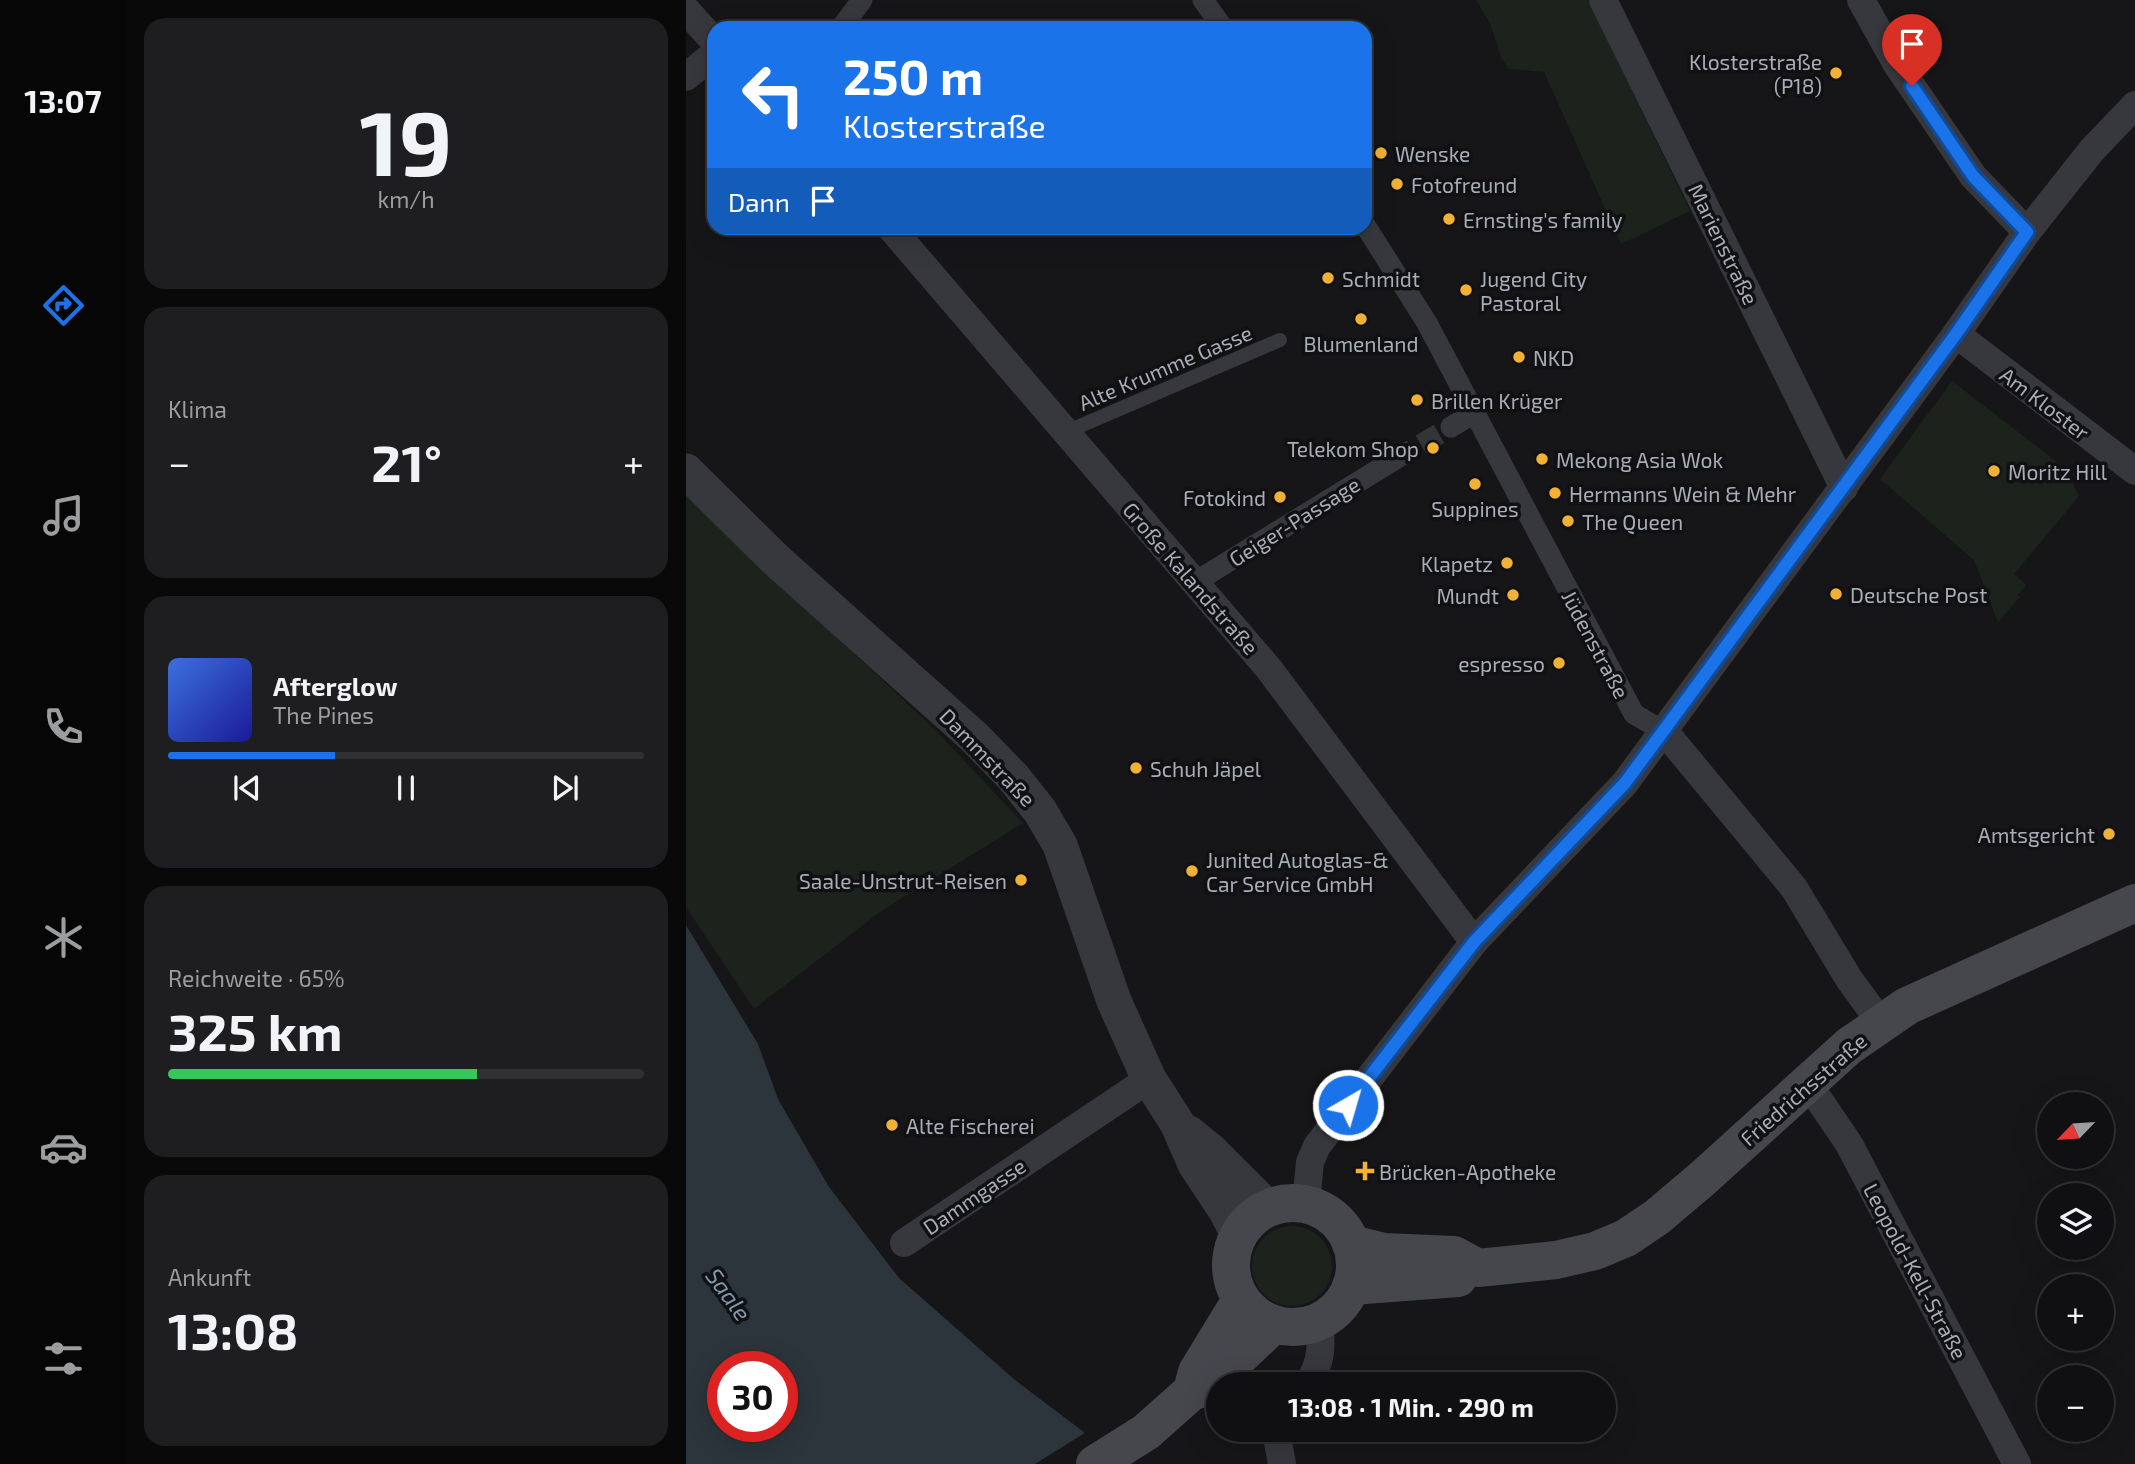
<!DOCTYPE html>
<html lang="de">
<head>
<meta charset="utf-8">
<style>
	body { margin:0; font-family:"Exo 2",sans-serif; background:#1e1e20; color:#f1f3f6; height:100vh; display:flex; flex-direction:column; font-size:26px; white-space:nowrap }
	* { box-sizing:border-box; margin:0 }
	p { font-size:23px; color:#9c9d9f }
	.icon { flex:none; width:38px; height:38px; fill:none; stroke:currentColor; stroke-width:2; stroke-linecap:round; stroke-linejoin:round }
	.map { position:relative; flex:1; overflow:hidden }
	.panel { display:flex; flex-direction:column; gap:18px; padding:18px; background:#09090a; width:560px }
	.panel>* { flex:none }
	.top-card { position:absolute; left:21px; top:21px; width:665px; height:214px; border-radius:21px; box-shadow:0 7px 28px #0002,0 0 0 2px #303032; background:#1a73e8; color:#fff; overflow:hidden }
	.needle { width:46px; rotate:245deg }
	.tools { position:absolute; left:1351px; top:1092px; display:grid; gap:14px }
	.tools a { display:grid; place-items:center; width:77px; height:77px; border-radius:50%; background:#101012; box-shadow:0 7px 28px #0002,0 0 0 2px #303032; font-size:35px }
	.speed { position:absolute; left:21px; top:1351px; display:flex; gap:14px; font-size:35px; font-weight:700; text-align:center }
	.speed>* { display:grid; place-content:center; width:91px; height:91px; border-radius:50%; background:#101012; box-shadow:0 7px 28px #0002,0 0 0 2px #303032; line-height:1 }
	.speed .limit { border:10px solid #d22; background:#fff; color:#111 }
	.pin { position:absolute; display:grid; place-items:center; width:60px; height:60px; color:#fff; margin:-72px -30px; border-radius:50% 50% 50% 0; rotate:-45deg; box-shadow:0 0 7px #0007 }
	.pin .icon { rotate:45deg }
	.me { position:absolute; width:77px; margin:-38px; rotate:38deg; stroke-linejoin:round; filter:drop-shadow(0 0 5px #0008) }
	.turn { display:flex; align-items:center; gap:24px; height:147px; padding:0 21px; font-size:32px }
	.turn .icon { width:91px; height:91px; stroke-width:2.5 }
	.turn b { display:block; font-size:49px; line-height:60px }
	.then { display:flex; align-items:center; height:66px; padding:0 21px; background:#0003; gap:14px; font-size:26px }
	.big { font-size:52px; font-weight:700; line-height:1.1 }
	.panel .tile { flex:1; display:flex; flex-direction:column; justify-content:center; gap:10px; min-width:0; padding:0 24px; border-radius:21px; background:#1e1e20 }
	.panel .dial { align-items:center; gap:0 }
	.dial b { font-size:91px; line-height:1 }
	.song { display:flex; align-items:center; gap:21px }
	.cover { width:84px; height:84px; border-radius:10px; background:linear-gradient(135deg,hsl(220 70% 55%),hsl(240 70% 35%)) }
	.played { height:7px; border-radius:4px; background:linear-gradient(90deg,#1a73e8 35%,#303032 35%) }
	.keys { display:flex; justify-content:space-around; direction:ltr }
	.heat { display:flex; justify-content:space-between; align-items:center; font-size:38px; direction:ltr }
	.charge { height:10px; border-radius:5px; background:linear-gradient(90deg,#34c759 65%,#303032 0) }
	.trip { position:absolute; left:520px; top:1372px; width:410px; height:70px; border-radius:35px; background:#101012; box-shadow:0 7px 28px #0002,0 0 0 2px #303032; font-weight:700; line-height:70px; text-align:center }
	main { display:flex; flex:1; min-height:0 }
	.tabs { display:flex; flex-direction:column; width:126px; justify-content:space-around; align-items:center; background:#060607; color:#9c9d9f }
	.tabs .icon { width:49px; height:49px }
	.tabs .on { color:#1a73e8 }
	.tabs b { font-size:32px; color:#f1f3f6 }
	.map>svg:first-child { display:block }
	.green { fill:#1c231d }
	.water { fill:#2c353c; fill-rule:evenodd }
	.pier { fill:#161618 }
	.lines { fill:none; stroke-linecap:round; stroke-linejoin:round }
	.pedestrian-tunnel { stroke:#333438; stroke-width:21; stroke-dasharray:21 10; stroke-linecap:butt }
	.service { stroke:#37383d; stroke-width:14 }
	.pedestrian { stroke:#37383d; stroke-width:21 }
	.minor { stroke:#37383d; stroke-width:28 }
	.tertiary { stroke:#37383d; stroke-width:35 }
	.secondary { stroke:#45474d; stroke-width:38 }
	.route-casing { stroke:#114b97; stroke-width:18 }
	.route { stroke:#1a73e8; stroke-width:12 }
	.poi-dot { fill:#f2b134; stroke:#111113; stroke-width:2.5 }
	.labels { text-anchor:middle; dominant-baseline:central; stroke-width:7; stroke-linejoin:round; paint-order:stroke }
	.poi-label { font-size:21px; fill:#a8adb8; stroke:#111113; text-anchor:start }
	.street-label { font-size:21px; fill:#a8adb8; stroke:#111113 }
	.water-label { font-size:23px; font-style:italic; fill:#7f9bb3; stroke:#111113 }
</style>
</head>
<body>
<main>
<nav class="tabs">
<b>13:07</b>
<svg class="icon on" aria-label="directions" viewBox="0 0 24 24"><path d="M12 3l9 9-9 9-9-9zM9 14v-3h6M13 9l2 2-2 2"/></svg>
<svg class="icon" aria-label="music" viewBox="0 0 24 24"><path d="M9 18V5l10-2v13"/><circle cx="6" cy="18" r="3"/><circle cx="16" cy="16" r="3"/></svg>
<svg class="icon" aria-label="phone" viewBox="0 0 24 24"><path d="M5 4h4l2 5-3 2q2 4 5 5l2-3 5 2v4C11 20 4 13 5 4z"/></svg>
<svg class="icon" aria-label="climate" viewBox="0 0 24 24"><path d="M12 3v18M4 7l16 10M4 17L20 7"/></svg>
<svg class="icon" aria-label="car" viewBox="0 0 24 24"><path d="M5 17H2v-5l4-1 3-4h7l3 4 3 1v5h-3M9 17h6M6 11h13"/><circle cx="7" cy="17" r="2"/><circle cx="17" cy="17" r="2"/></svg>
<svg class="icon" aria-label="filters" viewBox="0 0 24 24"><path d="M4 7h16M4 17h16"/><circle cx="9" cy="7" r="2"/><circle cx="15" cy="17" r="2"/></svg>
</nav>
<section class="panel">
<div class="tile dial"><b>19</b><p>km/h</p></div>
<div class="tile"><p>Klima</p>
<div class="heat"><a>−</a><b class="big">21°</b><a>+</a></div>
</div>
<div class="tile">
<div class="song"><i class="cover"></i><div><b>Afterglow</b><p>The Pines</p></div></div>
<div class="played"></div>
<div class="keys"><svg class="icon" aria-label="previous" viewBox="0 0 24 24"><path d="M18 5L8 12l10 7zM5 5v14"/></svg><svg class="icon" aria-label="pause" viewBox="0 0 24 24"><path d="M8 5v14M16 5v14"/></svg><svg class="icon" aria-label="next" viewBox="0 0 24 24"><path d="M6 5l10 7-10 7zM19 5v14"/></svg></div>
</div>
<div class="tile"><p>Reichweite · 65%</p><b class="big">325 km</b><div class="charge"></div></div>
<div class="tile"><p>Ankunft</p><b class="big">13:08</b></div>
</section>
<div class="map">
<svg width="1449" height="1464" viewBox="0 0 1449 1464">
	<rect width="100%" height="100%" fill="#161618"/>
	<g class="green">
		<path d="M790,0H902L1004,211L935,244L858,72L823,69L815,57L804,23Z"/>
		<path d="M1266,381L1380,469L1393,496L1328,574L1340,585L1332,595L1334,597L1312,622L1288,560L1194,479Z"/>
		<path d="M0,494L251,732L337,823L194,912L68,1009L0,907Z"/>
		<circle cx="606" cy="1266" r="40"/>
	</g>
	<path class="water" d="M0,925L72,1044L92,1099L143,1187L213,1278L329,1380L440,1464H0ZM37,1367H96V1426H37Z"/>
	<path class="pier" d="M402,1431L444,1464H349Z"/>
	<g class="lines">
		<path class="pedestrian-tunnel" d="M708,460L765,427"/>
		<path class="service" d="M380,432L594,340"/>
		<g class="pedestrian">
			<path d="M517,0L537,28"/>
			<path d="M155,28L176,0"/>
			<path d="M679,225L741,323L948,714L979,732"/>
			<path d="M765,427L788,413"/>
			<path d="M509,582L708,460"/>
		</g>
		<g class="minor">
			<path d="M917,0L1158,488"/>
			<path d="M1175,0L1210,63L1287,176L1341,232"/>
			<path d="M0,10L28,41"/>
			<path d="M0,77L28,54"/>
			<path d="M205,228L583,669L788,942"/>
			<path d="M1270,334L1449,471"/>
			<path d="M979,732L1108,888L1163,979L1195,1023"/>
			<path d="M1121,1082L1163,1144L1331,1464"/>
			<path d="M620,1204L624,1162L631,1146L788,942L939,783L1270,334L1341,232L1406,150L1449,105"/>
			<path d="M218,1243L463,1079"/>
			<path d="M622,1384C636,1361 636,1347 633,1321"/>
			<path d="M595,1430L591,1436L596,1464"/>
		</g>
		<g class="tertiary">
			<path d="M0,471L89,559L288,737L327,777L354,811L374,845L428,1001L463,1079L491,1123L509,1164L540,1211L552,1235"/>
			<path d="M503,1133L525,1151L582,1208"/>
		</g>
		<g class="secondary">
			<circle cx="607" cy="1265" r="62"/>
			<path d="M665,1244L698,1252L768,1255L792,1268L870,1260L909,1251L940,1238L971,1217L1016,1179L1163,1046L1221,1006L1449,903"/>
			<path d="M665,1286L772,1278"/>
			<path d="M508,1383L511,1372L555,1300"/>
			<path d="M409,1464L460,1432L505,1392L528,1384L552,1358L588,1324"/>
		</g>
	</g>
	<g class="lines">
		<defs>
			<path id="route" d="M662,1105L788,942L939,783L1270,334L1341,232L1287,176L1226,86"/>
		</defs>
		<use href="#route" class="route-casing"/>
		<use href="#route" class="route"/>
	</g>
	<g class="poi-dot">
		<circle cx="1150" cy="73" r="7"/>
		<circle cx="695" cy="153" r="7"/>
		<circle cx="711" cy="184" r="7"/>
		<circle cx="763" cy="219" r="7"/>
		<circle cx="642" cy="278" r="7"/>
		<circle cx="780" cy="290" r="7"/>
		<circle cx="675" cy="319" r="7"/>
		<circle cx="833" cy="357" r="7"/>
		<circle cx="731" cy="400" r="7"/>
		<circle cx="747" cy="448" r="7"/>
		<circle cx="856" cy="459" r="7"/>
		<circle cx="1308" cy="471" r="7"/>
		<circle cx="789" cy="484" r="7"/>
		<circle cx="869" cy="493" r="7"/>
		<circle cx="594" cy="497" r="7"/>
		<circle cx="882" cy="521" r="7"/>
		<circle cx="821" cy="563" r="7"/>
		<circle cx="1150" cy="594" r="7"/>
		<circle cx="827" cy="595" r="7"/>
		<circle cx="873" cy="663" r="7"/>
		<circle cx="450" cy="768" r="7"/>
		<circle cx="1423" cy="834" r="7"/>
		<circle cx="506" cy="871" r="7"/>
		<circle cx="335" cy="880" r="7"/>
		<circle cx="206" cy="1125" r="7"/>
		<path d="M675.5 1160.5h7v7h7v7h-7v7h-7v-7h-7v-7h7z"/>
	</g>
	<g class="labels">
		<g class="poi-label">
			<text x="1136" y="61" text-anchor="end">Klosterstraße<tspan x="1136" dy="24">(P18)</tspan></text>
			<text x="709" y="153">Wenske</text>
			<text x="725" y="184">Fotofreund</text>
			<text x="777" y="219">Ernsting's family</text>
			<text x="656" y="278">Schmidt</text>
			<text x="794" y="278">Jugend City<tspan x="794" dy="24">Pastoral</tspan></text>
			<text x="675" y="343" text-anchor="middle">Blumenland</text>
			<text x="847" y="357">NKD</text>
			<text x="745" y="400">Brillen Krüger</text>
			<text x="733" y="448" text-anchor="end">Telekom Shop</text>
			<text x="870" y="459">Mekong Asia Wok</text>
			<text x="1322" y="471">Moritz Hill</text>
			<text x="883" y="493">Hermanns Wein &amp; Mehr</text>
			<text x="580" y="497" text-anchor="end">Fotokind</text>
			<text x="789" y="508" text-anchor="middle">Suppines</text>
			<text x="896" y="521">The Queen</text>
			<text x="807" y="563" text-anchor="end">Klapetz</text>
			<text x="1164" y="594">Deutsche Post</text>
			<text x="813" y="595" text-anchor="end">Mundt</text>
			<text x="859" y="663" text-anchor="end">espresso</text>
			<text x="464" y="768">Schuh Jäpel</text>
			<text x="1409" y="834" text-anchor="end">Amtsgericht</text>
			<text x="520" y="859">Junited Autoglas-&amp;<tspan x="520" dy="24">Car Service GmbH</tspan></text>
			<text x="321" y="880" text-anchor="end">Saale-Unstrut-Reisen</text>
			<text x="220" y="1125">Alte Fischerei</text>
			<text x="693" y="1171">Brücken-Apotheke</text>
		</g>
		<g class="street-label">
			<text transform="translate(1038 244) rotate(64)">Marienstraße</text>
			<text transform="translate(479 367) rotate(-23)">Alte Krumme Gasse</text>
			<text transform="translate(1359 403) rotate(37)">Am Kloster</text>
			<text transform="translate(608 521) rotate(-32)">Geiger-Passage</text>
			<text transform="translate(505 578) rotate(49)">Große Kalandstraße</text>
			<text transform="translate(910 644) rotate(62)">Jüdenstraße</text>
			<text transform="translate(302 757) rotate(46)">Dammstraße</text>
			<text transform="translate(1117 1089) rotate(-41)">Friedrichsstraße</text>
			<text transform="translate(288 1196) rotate(-34)">Dammgasse</text>
			<text transform="translate(1230 1271) rotate(62)">Leopold-Kell-Straße</text>
		</g>
		<g class="water-label">
			<text transform="translate(43 1294) rotate(54)">Saale</text>
		</g>
	</g>
</svg>
<div class="tools">
<a><svg class="needle" viewBox="-14 -14 28 28"><path d="M0-13l5 13h-10z" fill="#e53935"/><path d="M0 13l5-13h-10z" fill="#9c9d9f"/></svg></a>
<a><svg class="icon" aria-label="layers" viewBox="0 0 24 24"><path d="M12 4l9 5-9 5-9-5zM3 14l9 5 9-5"/></svg></a>
<a>+</a>
<a>−</a>
</div>
<div class="speed"><div class="limit">30</div></div>
<div class="pin" style="left:1226px;top:86px;background:#d93025"><svg class="icon" aria-label="arrive" viewBox="0 0 24 24"><path d="M6 21V4h12l-3 4 3 4H6"/></svg></div>
<svg class="me" style="left:662px;top:1105px" viewBox="-20 -20 40 40"><circle r="17" fill="#1a73e8" stroke="#fff" stroke-width="3"/><path d="M0-11L8 9 0 5-8 9z" fill="#fff"/></svg>
<div class="trip">13:08 · 1 Min. · 290 m</div>
<div class="top-card">
<div class="turn"><svg class="icon" aria-label="left" viewBox="0 0 24 24"><path d="M17 20v-9H6M10 6l-5 5 5 5"/></svg><div><b>250 m</b>Klosterstraße</div></div>
<div class="then">Dann<svg class="icon" aria-label="arrive" viewBox="0 0 24 24"><path d="M6 21V4h12l-3 4 3 4H6"/></svg></div>
</div>
</div>
</main>
</body>
</html>
